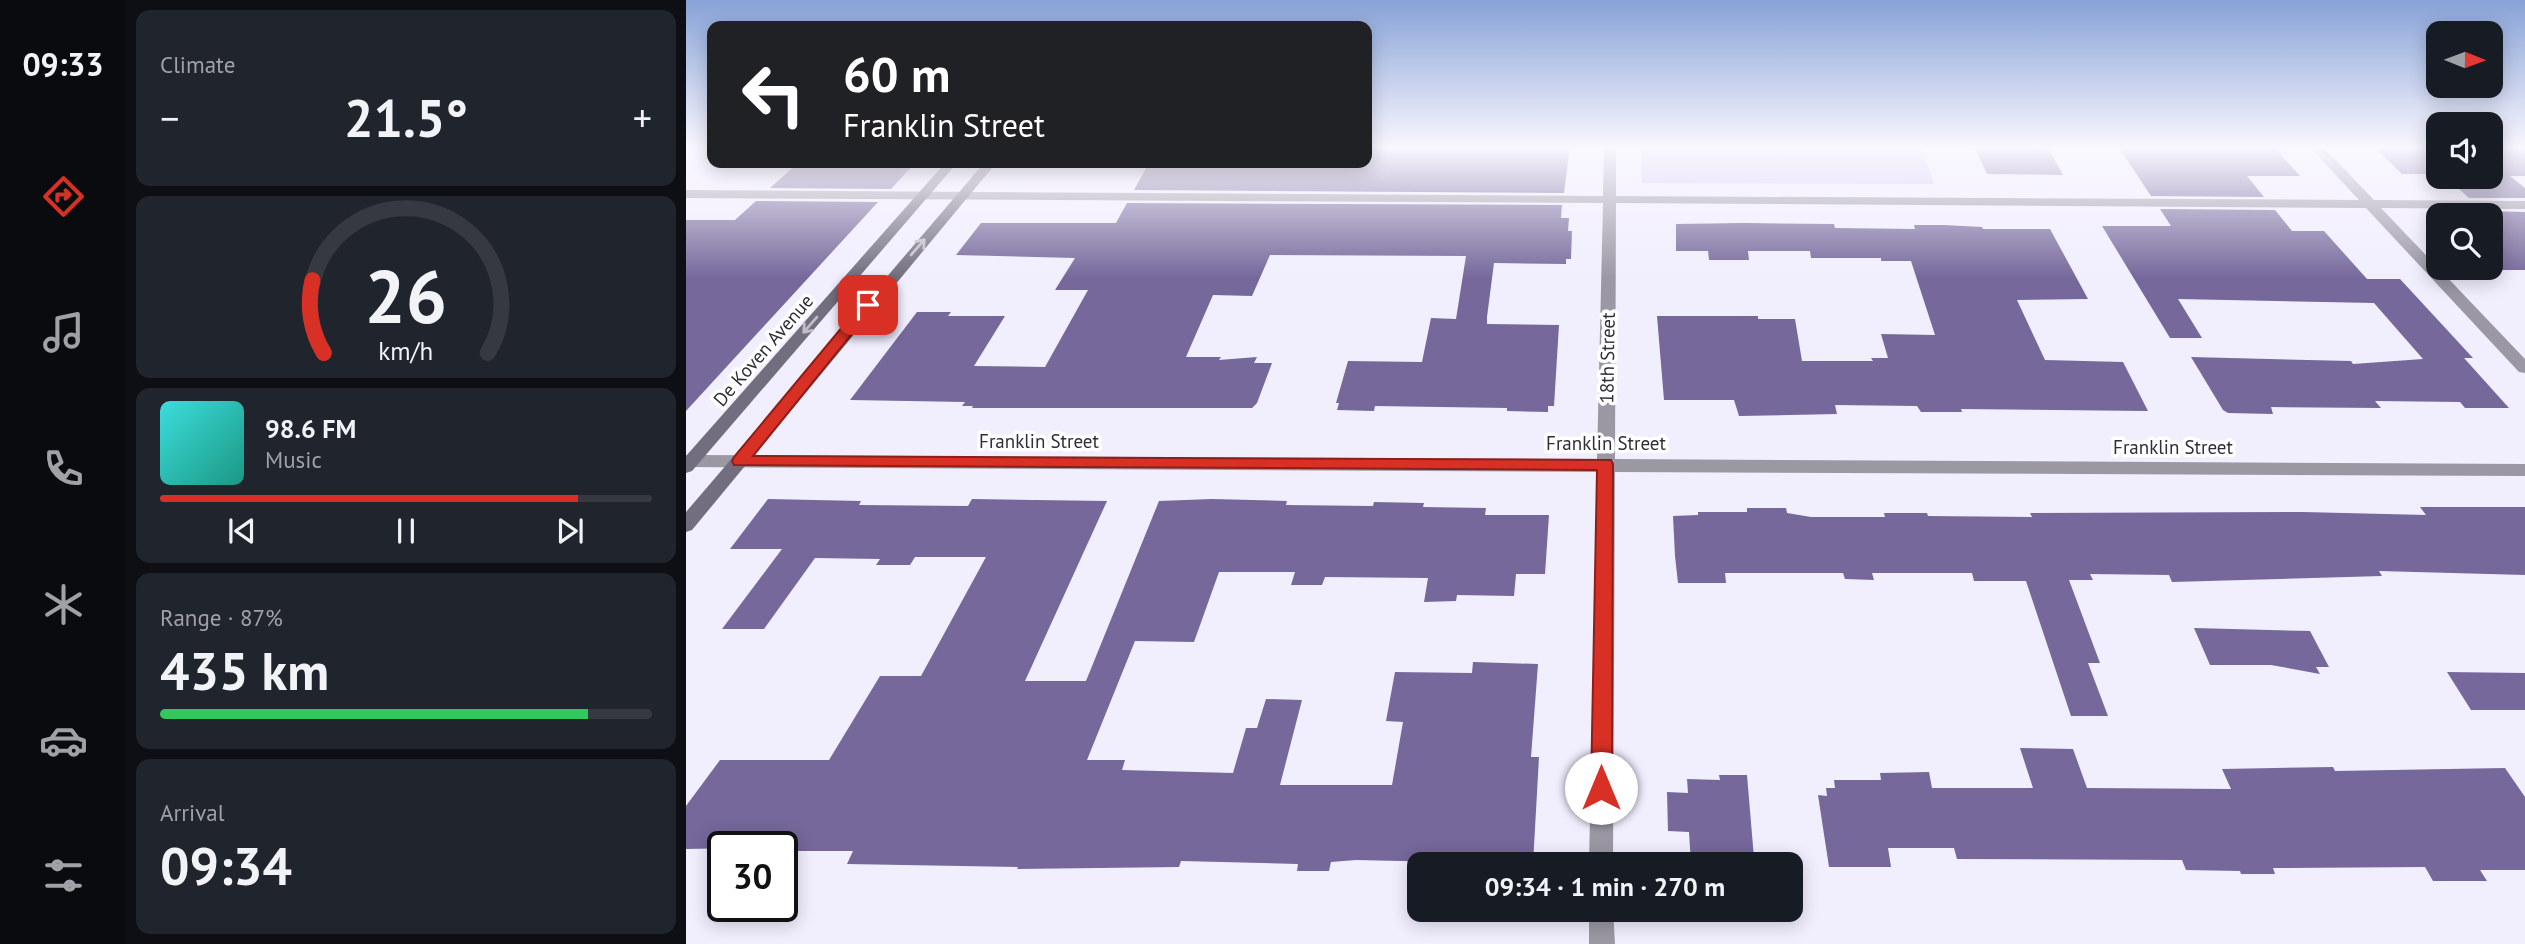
<!DOCTYPE html>
<html lang="en">
<head>
<meta charset="utf-8">
<style>
	body { margin:0; font-family:"PT Sans",sans-serif; background:#20242c; color:#f1f3f6; height:100vh; display:flex; flex-direction:column; font-size:26px; white-space:nowrap }
	* { box-sizing:border-box; margin:0 }
	p { font-size:23px; color:#9ea1a6 }
	.icon { flex:none; width:38px; height:38px; fill:none; stroke:currentColor; stroke-width:2; stroke-linecap:round; stroke-linejoin:round }
	.map { position:relative; flex:1; overflow:hidden }
	.panel { display:flex; flex-direction:column; gap:10px; padding:10px; background:#0d0f14; width:560px }
	.panel>* { flex:none }
	.banner { position:absolute; left:21px; top:21px; width:665px; height:147px; border-radius:14px; box-shadow:0 4px 18px #0003; background:#202124; color:#fff; overflow:hidden }
	.needle { width:46px; rotate:91deg }
	.buttons { position:absolute; left:1740px; top:21px; display:grid; gap:14px }
	.buttons a { display:grid; place-items:center; width:77px; height:77px; border-radius:14px; background:#171b24; box-shadow:0 4px 18px #0003; font-size:35px }
	.speed { position:absolute; left:21px; top:831px; display:flex; gap:14px; font-size:35px; font-weight:700; text-align:center }
	.speed>* { display:grid; place-content:center; width:91px; height:91px; border-radius:50%; background:#171b24; box-shadow:0 4px 18px #0003; line-height:1 }
	.speed .limit { border:4px solid #111; border-radius:10px; background:#fff; color:#111 }
	.pin { position:absolute; display:grid; place-items:center; width:60px; height:60px; color:#fff; margin:-30px; border-radius:14px; box-shadow:0 4px 10px #0006 }
	.me { position:absolute; width:77px; margin:-38px; rotate:0deg; stroke-linejoin:round; filter:drop-shadow(0 0 5px #0008) }
	.turn { display:flex; align-items:center; gap:24px; height:147px; padding:0 21px; font-size:32px }
	.turn .icon { width:91px; height:91px; stroke-width:2.5 }
	.turn b { display:block; font-size:49px; line-height:60px }
	.big { font-size:52px; font-weight:700; line-height:1.1 }
	.panel .card { flex:1; display:flex; flex-direction:column; justify-content:center; gap:10px; min-width:0; padding:0 24px; border-radius:14px; background:#20242c }
	.panel .dial { align-items:center; gap:0 }
	.dial svg { height:182px; overflow:visible; fill:none; stroke:#363941; stroke-width:7; stroke-linecap:round; text-anchor:middle }
	.dial text { fill:#f1f3f6; stroke:none }
	.song { display:flex; align-items:center; gap:21px }
	.cover { width:84px; height:84px; border-radius:10px; background:linear-gradient(135deg,hsl(180 70% 55%),hsl(170 70% 35%)) }
	.played { height:7px; border-radius:4px; background:linear-gradient(90deg,#d93025 85%,#363941 85%) }
	.keys { display:flex; justify-content:space-around; direction:ltr }
	.heat { display:flex; justify-content:space-between; align-items:center; font-size:38px; direction:ltr }
	.charge { height:10px; border-radius:5px; background:linear-gradient(90deg,#34c759 87%,#363941 0) }
	.trip { position:absolute; left:721px; top:852px; width:396px; height:70px; border-radius:14px; background:#171b24; box-shadow:0 4px 18px #0003; font-weight:700; line-height:70px; text-align:center }
	main { display:flex; flex:1; min-height:0 }
	.tabs { display:flex; flex-direction:column; width:126px; justify-content:space-around; align-items:center; background:#090b0e; color:#9ea1a6 }
	.tabs .icon { width:49px; height:49px }
	.tabs .current { color:#d93025 }
	.tabs b { font-size:32px; color:#f1f3f6 }
	.map>svg:first-child { display:block }
	.green { fill:#d1c7f3 }
	.building { fill:#76689b }
	.lines { fill:none; stroke-linecap:round; stroke-linejoin:round }
	.street { fill:#9b98a4; fill-rule:evenodd }
	.secondary { fill:#726e7f; fill-rule:evenodd }
	.oneway { stroke:#c0bec5 }
	.route { fill:#d93025; stroke:#8d1f18; stroke-width:2 }
	.labels { text-anchor:middle; dominant-baseline:central; stroke-width:7; stroke-linejoin:round; paint-order:stroke }
	.street-label { font-size:19px; fill:#302d37; stroke:#fff }
</style>
</head>
<body>
<main>
<nav class="tabs">
<b>09:33</b>
<svg class="icon current" aria-label="directions" viewBox="0 0 24 24"><path d="M12 3l9 9-9 9-9-9zM9 14v-3h6M13 9l2 2-2 2"/></svg>
<svg class="icon" aria-label="music" viewBox="0 0 24 24"><path d="M9 18V5l10-2v13"/><circle cx="6" cy="18" r="3"/><circle cx="16" cy="16" r="3"/></svg>
<svg class="icon" aria-label="phone" viewBox="0 0 24 24"><path d="M5 4h4l2 5-3 2q2 4 5 5l2-3 5 2v4C11 20 4 13 5 4z"/></svg>
<svg class="icon" aria-label="climate" viewBox="0 0 24 24"><path d="M12 3v18M4 7l16 10M4 17L20 7"/></svg>
<svg class="icon" aria-label="car" viewBox="0 0 24 24"><path d="M5 17H2v-5l4-1 3-4h7l3 4 3 1v5h-3M9 17h6M6 11h13"/><circle cx="7" cy="17" r="2"/><circle cx="17" cy="17" r="2"/></svg>
<svg class="icon" aria-label="filters" viewBox="0 0 24 24"><path d="M4 7h16M4 17h16"/><circle cx="9" cy="7" r="2"/><circle cx="15" cy="17" r="2"/></svg>
</nav>
<section class="panel">
<div class="card"><p>Climate</p>
<div class="heat"><a>−</a><b class="big">21.5°</b><a>+</a></div>
</div>
<div class="card dial"><svg viewBox="0 0 100 80">
<path d="M14 69A42 42 0 1 1 86 69"/>
<path d="M14 69A42 42 0 0 1 9 37" stroke="#d93025"/>
<text x="50" y="56" font-size="32" font-weight="700">26</text>
<text x="50" y="72" font-size="11">km/h</text>
</svg></div>
<div class="card">
<div class="song"><i class="cover"></i><div><b>98.6 FM</b><p>Music</p></div></div>
<div class="played"></div>
<div class="keys"><svg class="icon" aria-label="previous" viewBox="0 0 24 24"><path d="M18 5L8 12l10 7zM5 5v14"/></svg><svg class="icon" aria-label="pause" viewBox="0 0 24 24"><path d="M8 5v14M16 5v14"/></svg><svg class="icon" aria-label="next" viewBox="0 0 24 24"><path d="M6 5l10 7-10 7zM19 5v14"/></svg></div>
</div>
<div class="card"><p>Range · 87%</p><b class="big">435 km</b><div class="charge"></div></div>
<div class="card"><p>Arrival</p><b class="big">09:34</b></div>
</section>
<div class="map">
<svg width="1839" height="944" viewBox="0 0 1839 944">
	<rect width="100%" height="100%" fill="#f1eefe"/>
	<path class="green" d="M955,146H1235L1248,184L956,183Z"/>
	<g class="building">
		<path d="M681,146H884L878,193L448,190L463,163H681Z"/>
		<path d="M1288,146H1361L1377,175L1301,174Z"/>
		<path d="M1432,146H1587L1614,176H1561L1578,197L1465,196Z"/>
		<path d="M1688,147H1752V174H1716Z"/>
		<path d="M1804,147H1839V176H1824L1839,188V198H1783L1760,177H1804Z"/>
		<path d="M112,163H229L205,189L84,188Z"/>
		<path d="M70,201L192,202L0,411V220H49Z"/>
		<path d="M441,203L876,205L875,218H883L882,231H886L885,259H880V264L808,263L801,317V324L873,325L868,406H862V412L821,411V408L689,406L688,411L651,410L653,403H650L662,361L736,362L745,318L770,319L780,256L584,255L566,296L527,295L500,357H535L533,360L571,357L568,363H586L571,403L566,408H286L287,406H276L279,402L164,400L231,312H265L262,316H319L288,366L359,367L402,290H369L389,258L270,255L295,223H430Z"/>
		<path d="M1474,209L1589,210L1606,231H1638L1681,279H1714L1787,358H1778L1823,408H1779L1774,402L1689,401L1695,408L1585,407L1587,414L1542,413L1537,410L1505,357L1665,361L1667,364L1737,359L1688,303L1492,299L1516,338H1484L1416,226H1485Z"/>
		<path d="M1797,211L1839,212V270H1813L1804,261V215Z"/>
		<path d="M1058,223L1148,224L1149,228L1229,229L1228,225H1258L1296,227L1297,229H1364L1402,299L1331,300L1359,360L1437,362L1462,411L1275,409L1276,412H1235L1231,406L1149,405L1151,414L1053,416L1048,400H978L971,316H1072V319H1109L1116,361H1187L1185,358H1202L1195,334L1249,335L1225,261H1195V258H1125L1124,251H1062L1063,260H1023L1022,251H990V224Z"/>
		<path d="M82,499L175,501L173,505L282,506L286,499L421,501L339,681H400L473,501L526,499L601,501L600,505L687,506L688,502L738,503L737,507L800,508L799,515H863L859,574H830L828,596L771,595L770,601L738,602L742,578L639,577L636,585H605L609,572H533L508,642L449,641L401,760H439L436,770L547,773L560,728H571L580,699L616,700L594,785H706L717,722L700,721L709,672L786,673L787,662L852,664L845,757H853L847,864L670,860L645,862L643,871H611L612,864L495,861L493,867L331,869L332,867L161,864L167,851H96V847L0,849V806L34,760H143L194,676H235L300,557H229L224,565H190L194,559L129,558L78,629H36L96,549H44Z"/>
		<path d="M1734,507H1839V575L1693,571L1696,576L1486,582L1483,575L1404,574L1407,580H1383L1414,663H1402L1422,716H1385L1340,581H1288L1286,573H1186L1188,580L1159,579L1157,573H1039L1040,583H992L989,556L987,516L1012,515V512H1061V508H1100L1101,513L1125,517H1199L1198,513H1241L1242,516L1346,517L1344,513L1617,512L1740,515Z"/>
		<path d="M1508,628L1624,631L1643,667H1630L1634,674L1585,665H1524Z"/>
		<path d="M1761,672L1839,673V710H1785Z"/>
		<path d="M1334,748L1387,749L1401,788L1545,789L1536,769L1647,767L1649,771L1819,768L1839,797V870H1794L1801,881H1747L1739,867L1587,868L1589,874H1555L1554,871L1500,870L1496,860L1271,859L1268,848H1202L1205,867H1143L1132,795L1141,796L1140,788H1149L1148,780H1195L1194,773L1243,772L1246,788H1347Z"/>
		<path d="M1033,775H1061L1068,858H1046V864H1005L1003,832L982,831L981,792L1002,793L1001,779L1034,780Z"/>
	</g>
	<g class="lines">
		<g class="street">
			<path d="M918,146H930V196L1673,200L1623,146H1636L1688,200L1839,201V209L1695,208L1839,359V373L1833,372L1680,208L930,203L929,459L1839,464V476L929,472L927,864H903L911,472L0,467V455L911,459L917,203L0,198V190L917,196Z"/>
			<path d="M903,910H927L929,944H903Z"/>
		</g>
		<g class="secondary">
			<path d="M259,163H271L6,471L0,473V456Z"/>
			<path d="M298,163H310L6,530L0,532V512Z"/>
		</g>
	</g>
	<defs><path id="oneway-shaft" d="M-6 0H5M1.5-3L5.5 0L1.5 3" fill="none" stroke-width="1.6" stroke-linecap="round" stroke-linejoin="round" transform="scale(1.75)"/></defs>
	<g class="oneway">
		<use href="#oneway-shaft" transform="translate(232 247) rotate(-49)"/>
		<use href="#oneway-shaft" transform="translate(124 325) rotate(131)"/>
	</g>
	<linearGradient id="sky" x2="0" y2="1"><stop stop-color="#87a2d7"/><stop offset="0.53" stop-color="#f9f7ff"/><stop offset="1" stop-color="#f9f7ff" stop-opacity="0"/></linearGradient>
	<rect width="1839" height="278" fill="url(#sky)"/>
	<path class="route" d="M182,301L187,302V308L67,456L925,460L927,464L926,788L923,795L915,797L908,795L905,788L911,470L48,465L46,461L48,457L177,302Z"/>
	<g class="labels">
		<g class="street-label">
			<text transform="translate(77 350) rotate(-49)">De Koven Avenue</text>
			<text transform="translate(921 358) rotate(-89)">18th Street</text>
			<text x="353" y="441">Franklin Street</text>
			<text x="920" y="443">Franklin Street</text>
			<text x="1487" y="447">Franklin Street</text>
		</g>
	</g>
</svg>
<div class="buttons">
<a><svg class="needle" viewBox="-14 -14 28 28"><path d="M0-13l5 13h-10z" fill="#e53935"/><path d="M0 13l5-13h-10z" fill="#9ea1a6"/></svg></a>
<a><svg class="icon" aria-label="sound" viewBox="0 0 24 24"><path d="M4 9h4l5-4v14l-5-4H4zM17 9q2 3 0 6"/></svg></a>
<a><svg class="icon" aria-label="search" viewBox="0 0 24 24"><circle cx="10" cy="10" r="6"/><path d="M15 15l6 6"/></svg></a>
</div>
<div class="speed"><div class="limit">30</div></div>
<div class="pin" style="left:182px;top:305px;background:#d93025"><svg class="icon" aria-label="arrive" viewBox="0 0 24 24"><path d="M6 21V4h12l-3 4 3 4H6"/></svg></div>
<svg class="me" style="left:915px;top:788px" viewBox="-20 -20 40 40"><circle r="19" fill="#fff"/><path d="M0-13L10 11 0 6-10 11z" fill="#d93025"/></svg>
<div class="trip">09:34 · 1 min · 270 m</div>
<div class="banner">
<div class="turn"><svg class="icon" aria-label="left" viewBox="0 0 24 24"><path d="M17 20v-9H6M10 6l-5 5 5 5"/></svg><div><b>60 m</b>Franklin Street</div></div>
</div>
</div>
</main>
</body>
</html>
